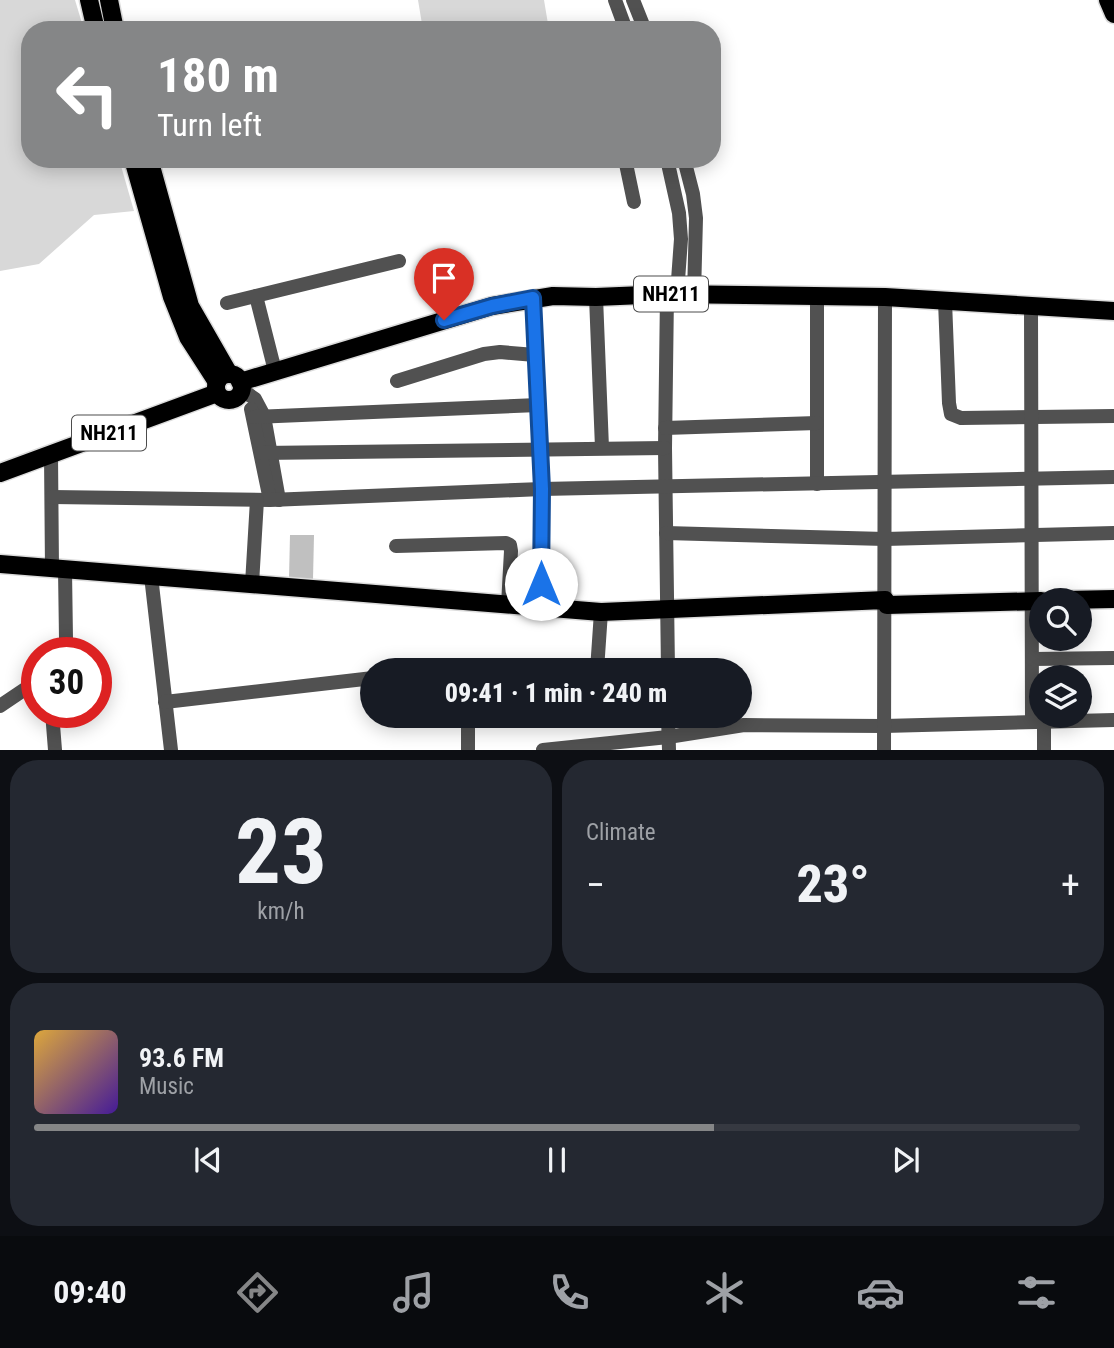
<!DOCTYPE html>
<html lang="en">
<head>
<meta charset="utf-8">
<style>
	body { margin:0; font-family:"Roboto Condensed",sans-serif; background:#242831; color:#f1f3f6; height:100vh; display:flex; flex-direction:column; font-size:26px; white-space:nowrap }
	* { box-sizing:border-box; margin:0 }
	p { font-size:23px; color:#9ea1a6 }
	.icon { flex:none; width:38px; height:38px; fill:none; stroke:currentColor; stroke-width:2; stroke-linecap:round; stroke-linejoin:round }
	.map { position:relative; height:750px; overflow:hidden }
	.side { display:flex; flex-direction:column; gap:10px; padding:10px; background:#0d0f14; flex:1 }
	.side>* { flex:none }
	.banner { position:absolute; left:21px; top:21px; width:700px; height:147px; border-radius:28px; box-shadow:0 4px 18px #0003; background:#858687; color:#fff; overflow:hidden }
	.controls { position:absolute; left:1029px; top:588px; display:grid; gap:14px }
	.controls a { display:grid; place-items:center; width:63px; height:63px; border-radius:50%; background:#171b24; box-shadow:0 4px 18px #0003; font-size:35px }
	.speed { position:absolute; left:21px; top:637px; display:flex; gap:14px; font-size:35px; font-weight:700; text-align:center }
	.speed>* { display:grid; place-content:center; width:91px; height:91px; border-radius:50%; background:#171b24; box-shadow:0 4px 18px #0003; line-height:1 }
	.speed .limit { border:10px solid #d22; background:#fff; color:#111 }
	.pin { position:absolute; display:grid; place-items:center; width:60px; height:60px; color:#fff; margin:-72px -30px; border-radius:50% 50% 50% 0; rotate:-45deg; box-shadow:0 0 7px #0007 }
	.pin .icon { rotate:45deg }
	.me { position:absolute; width:77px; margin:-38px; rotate:0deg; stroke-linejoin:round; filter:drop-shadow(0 0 5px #0008) }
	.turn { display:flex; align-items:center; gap:24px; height:147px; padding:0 21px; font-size:32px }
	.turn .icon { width:91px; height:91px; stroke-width:2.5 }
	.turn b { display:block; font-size:49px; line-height:60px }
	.big { font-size:52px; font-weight:800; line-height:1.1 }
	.side .tile { flex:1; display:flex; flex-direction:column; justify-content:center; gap:10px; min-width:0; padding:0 24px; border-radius:28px; background:#242831 }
	.side .dial { align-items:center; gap:0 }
	.dial b { font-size:91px; line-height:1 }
	.song { display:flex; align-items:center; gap:21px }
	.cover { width:84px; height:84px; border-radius:10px; background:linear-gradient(135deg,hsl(40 70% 55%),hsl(260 70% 35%)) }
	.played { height:7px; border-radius:4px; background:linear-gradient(90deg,#858687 65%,#363941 65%) }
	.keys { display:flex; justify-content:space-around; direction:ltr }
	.heat { display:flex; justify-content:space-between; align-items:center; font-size:38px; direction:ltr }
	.side .tiles { flex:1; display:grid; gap:10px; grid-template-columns:1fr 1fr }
	.tile:last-child { grid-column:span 2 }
	.trip { position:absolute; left:360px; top:658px; width:392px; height:70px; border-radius:35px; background:#171b24; box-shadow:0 4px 18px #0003; font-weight:800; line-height:70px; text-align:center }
	.tabs { display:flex; height:112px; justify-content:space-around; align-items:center; background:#090b0e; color:#9ea1a6 }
	.tabs .icon { width:49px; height:49px }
	.tabs .active { color:#858687 }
	.tabs b { font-size:32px; color:#f1f3f6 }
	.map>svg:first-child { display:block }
	.green { fill:#d8d8d8 }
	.building { fill:#c0c0c0 }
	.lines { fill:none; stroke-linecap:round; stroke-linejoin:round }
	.major-casing { stroke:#dbdbdb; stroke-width:21 }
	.minor { stroke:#515151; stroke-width:14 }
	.major { stroke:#000; stroke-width:18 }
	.route-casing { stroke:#114b97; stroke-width:18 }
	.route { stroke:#1a73e8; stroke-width:12 }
	.labels { text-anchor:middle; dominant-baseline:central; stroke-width:5; stroke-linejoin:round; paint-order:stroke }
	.shield { fill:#fff; stroke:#4c4c4c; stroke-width:2 }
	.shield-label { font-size:21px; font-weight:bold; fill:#000 }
</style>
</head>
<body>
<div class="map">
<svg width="1114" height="750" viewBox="0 0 1114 750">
	<rect width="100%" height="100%" fill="#fff"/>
	<g class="green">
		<path d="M0,0H75L84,30H30V159H119L134,211L94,215L39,264L0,271Z"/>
		<path d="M418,0H544L549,30H423Z"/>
	</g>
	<path class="building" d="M290,535H314L313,579H289Z"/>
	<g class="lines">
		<defs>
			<g id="major">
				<path d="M89,0L96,30"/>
				<path d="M109,0L115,30"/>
				<path d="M1108,0L1114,14"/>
				<path d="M133,159L172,297L188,337L217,382"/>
				<path d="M149,159L190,306L229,374"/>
				<circle cx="229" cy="387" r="13"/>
				<path d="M240,382L492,306L553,296L596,297L667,294L885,297L1114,311"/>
				<path d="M0,473L217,393"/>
				<path d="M0,564L601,612L885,600L887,605L1041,601"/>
				<path d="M1065,600L1114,599"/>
			</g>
		</defs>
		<use href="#major" class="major-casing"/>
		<g class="minor">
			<path d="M615,0L626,30"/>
			<path d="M633,0L645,30"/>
			<path d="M625,159L634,202"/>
			<path d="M667,159L679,213L681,239L677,294"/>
			<path d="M684,159L693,194L696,218L694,295"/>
			<path d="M667,294L665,448L668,670"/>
			<path d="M256,296L275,371"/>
			<path d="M817,296V484"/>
			<path d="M596,297L602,448"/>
			<path d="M533,298L542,489L541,607"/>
			<path d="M945,301L949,403L951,414L961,418L1114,416"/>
			<path d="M227,303L399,261"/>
			<path d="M1031,307L1032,720"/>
			<path d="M397,381L484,354L500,352L535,355"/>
			<path d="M241,389L255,399L264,416L279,500"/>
			<path d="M251,409L269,495"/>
			<path d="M254,417L538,405"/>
			<path d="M665,428L817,423"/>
			<path d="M261,453L665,448"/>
			<path d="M51,455L52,569"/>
			<path d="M52,497L270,500L542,489L1114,477"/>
			<path d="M666,533L885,539L1114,533"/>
			<path d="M396,546L506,543L510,545L511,551L508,605"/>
			<path d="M151,576L171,750"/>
			<path d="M252,584L257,500"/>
			<path d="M62,653L66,639L65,570"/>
			<path d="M1032,659L1114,658"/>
			<path d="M597,670L601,612"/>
			<path d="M165,702L373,678"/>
			<path d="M0,706L37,681"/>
			<path d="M52,712L55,750"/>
			<path d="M468,716V750"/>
			<path d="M668,716L669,750"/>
			<path d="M543,750L668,737L744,725L884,726L1114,720"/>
			<path d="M884,750L885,297"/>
			<path d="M1044,750V720"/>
		</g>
		<use href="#major" class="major"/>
	</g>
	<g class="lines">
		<defs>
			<path id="route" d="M444,320L492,306L533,298L542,489L541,584"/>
		</defs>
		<use href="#route" class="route-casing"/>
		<use href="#route" class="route"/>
	</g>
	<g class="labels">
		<g class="shield">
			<rect x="634" y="276.5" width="74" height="35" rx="5"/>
			<rect x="72" y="415.5" width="74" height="35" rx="5"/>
		</g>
		<g class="shield-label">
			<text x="671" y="294">NH211</text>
			<text x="109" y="433">NH211</text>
		</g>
	</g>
</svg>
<div class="controls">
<a><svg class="icon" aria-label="search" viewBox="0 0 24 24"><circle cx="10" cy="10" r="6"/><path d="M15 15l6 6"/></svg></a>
<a><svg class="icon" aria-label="layers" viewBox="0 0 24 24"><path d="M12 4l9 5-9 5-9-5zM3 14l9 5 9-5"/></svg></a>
</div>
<div class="speed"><div class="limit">30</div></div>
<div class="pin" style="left:444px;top:320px;background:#d93025"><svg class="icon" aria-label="arrive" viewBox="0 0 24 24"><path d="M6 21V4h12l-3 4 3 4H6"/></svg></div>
<svg class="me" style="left:541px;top:584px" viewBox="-20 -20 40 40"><circle r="19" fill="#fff"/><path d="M0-13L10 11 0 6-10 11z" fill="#1a73e8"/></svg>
<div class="trip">09:41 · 1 min · 240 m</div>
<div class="banner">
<div class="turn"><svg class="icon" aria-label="left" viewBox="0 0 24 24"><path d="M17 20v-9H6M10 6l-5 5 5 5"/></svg><div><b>180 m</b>Turn left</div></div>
</div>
</div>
<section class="side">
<div class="tiles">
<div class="tile dial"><b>23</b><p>km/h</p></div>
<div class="tile"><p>Climate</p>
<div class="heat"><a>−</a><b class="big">23°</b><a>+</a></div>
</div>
<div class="tile">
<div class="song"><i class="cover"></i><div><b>93.6 FM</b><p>Music</p></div></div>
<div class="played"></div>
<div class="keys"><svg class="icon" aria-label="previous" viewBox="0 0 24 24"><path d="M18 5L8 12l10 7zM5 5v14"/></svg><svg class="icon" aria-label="pause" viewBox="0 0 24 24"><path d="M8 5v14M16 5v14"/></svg><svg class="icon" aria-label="next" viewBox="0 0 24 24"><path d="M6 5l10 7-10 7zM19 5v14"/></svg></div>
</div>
</div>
</section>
<nav class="tabs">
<b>09:40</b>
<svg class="icon active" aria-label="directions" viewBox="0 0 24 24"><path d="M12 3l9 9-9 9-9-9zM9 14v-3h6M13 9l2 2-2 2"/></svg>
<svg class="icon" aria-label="music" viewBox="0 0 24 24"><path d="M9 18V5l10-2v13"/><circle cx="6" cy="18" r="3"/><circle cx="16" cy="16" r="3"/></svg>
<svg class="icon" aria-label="phone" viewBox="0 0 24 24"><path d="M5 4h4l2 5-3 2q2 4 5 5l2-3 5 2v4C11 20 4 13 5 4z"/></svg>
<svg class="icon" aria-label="climate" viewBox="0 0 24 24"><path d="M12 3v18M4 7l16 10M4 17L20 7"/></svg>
<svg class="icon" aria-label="car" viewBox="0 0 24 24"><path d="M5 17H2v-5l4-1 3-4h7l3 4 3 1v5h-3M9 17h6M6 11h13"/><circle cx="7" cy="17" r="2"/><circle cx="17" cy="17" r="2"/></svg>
<svg class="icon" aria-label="filters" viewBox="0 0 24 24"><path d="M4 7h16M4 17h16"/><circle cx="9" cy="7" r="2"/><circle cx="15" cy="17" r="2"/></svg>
</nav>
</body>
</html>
